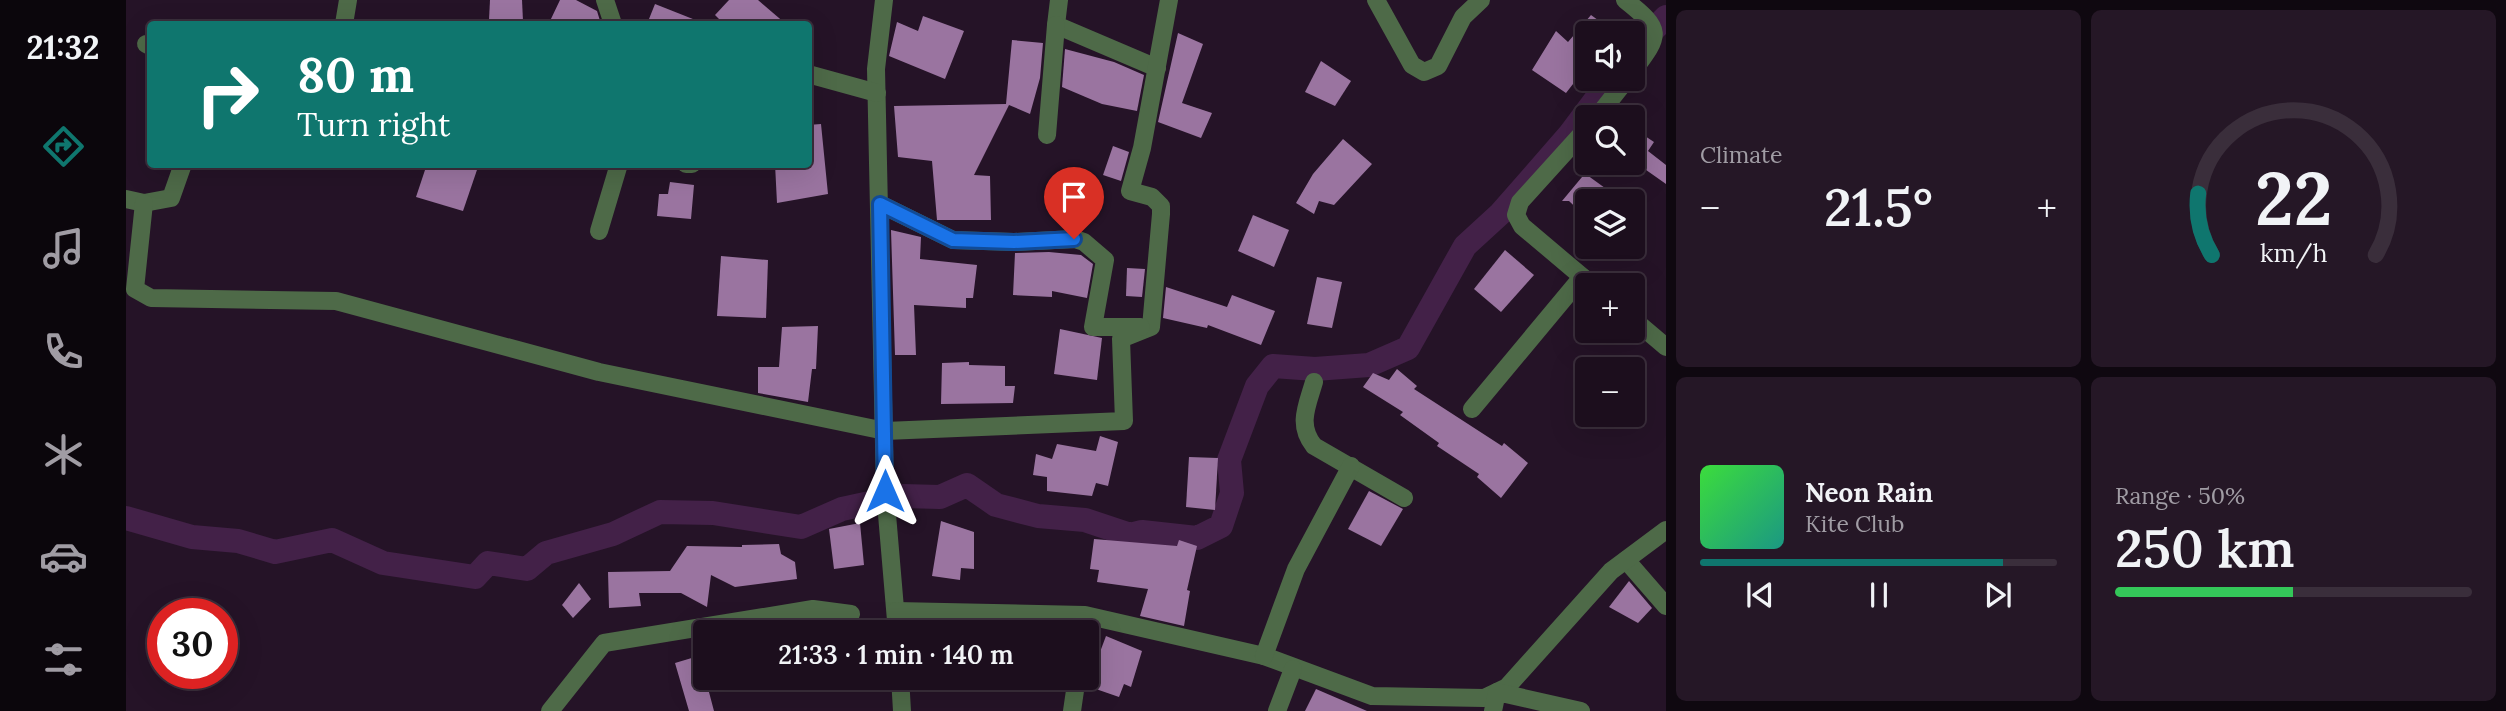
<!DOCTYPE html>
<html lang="en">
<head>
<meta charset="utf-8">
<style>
	body { margin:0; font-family:Lora,serif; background:#251726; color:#f1f3f6; height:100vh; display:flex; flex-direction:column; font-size:26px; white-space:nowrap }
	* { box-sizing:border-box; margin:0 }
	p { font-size:23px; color:#a09ca4 }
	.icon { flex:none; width:38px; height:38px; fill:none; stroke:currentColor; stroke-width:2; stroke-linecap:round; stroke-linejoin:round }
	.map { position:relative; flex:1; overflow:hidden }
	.drawer { display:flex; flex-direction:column; gap:10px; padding:10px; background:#0f0810; width:840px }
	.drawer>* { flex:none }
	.banner { position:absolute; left:21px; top:21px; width:665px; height:147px; border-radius:7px; box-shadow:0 7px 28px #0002,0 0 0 2px #3a2e3b; background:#0f766e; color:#fff; overflow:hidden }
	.controls { position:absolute; left:1449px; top:21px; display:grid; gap:14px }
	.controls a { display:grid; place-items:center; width:70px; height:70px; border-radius:7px; background:#1c0e1d; box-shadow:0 7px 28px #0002,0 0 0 2px #3a2e3b; font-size:35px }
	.speed { position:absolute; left:21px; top:598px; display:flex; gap:14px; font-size:35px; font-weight:700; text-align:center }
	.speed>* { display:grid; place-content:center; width:91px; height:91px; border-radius:50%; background:#1c0e1d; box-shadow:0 7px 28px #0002,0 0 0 2px #3a2e3b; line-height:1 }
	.speed .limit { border:10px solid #d22; background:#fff; color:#111 }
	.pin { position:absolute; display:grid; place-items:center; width:60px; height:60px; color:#fff; margin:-72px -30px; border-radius:50% 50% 50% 0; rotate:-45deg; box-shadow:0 0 7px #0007 }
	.pin .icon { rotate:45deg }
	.me { position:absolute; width:77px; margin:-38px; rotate:0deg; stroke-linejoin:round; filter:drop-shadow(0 0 5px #0008) }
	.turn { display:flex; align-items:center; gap:24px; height:147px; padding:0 35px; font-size:32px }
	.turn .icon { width:91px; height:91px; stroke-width:2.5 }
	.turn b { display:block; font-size:49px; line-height:60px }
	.big { font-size:52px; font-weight:600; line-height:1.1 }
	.drawer .widget { flex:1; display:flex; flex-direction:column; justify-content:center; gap:10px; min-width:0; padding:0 24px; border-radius:10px; background:#251726 }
	.drawer .dial { align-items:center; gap:0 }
	.dial svg { height:182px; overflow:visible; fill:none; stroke:#3a2e3b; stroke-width:7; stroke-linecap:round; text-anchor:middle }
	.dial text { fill:#f1f3f6; stroke:none }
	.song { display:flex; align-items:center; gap:21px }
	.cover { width:84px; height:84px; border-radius:10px; background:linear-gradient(135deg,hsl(120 70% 55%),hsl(170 70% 35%)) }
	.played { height:7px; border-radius:4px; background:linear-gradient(90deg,#0f766e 85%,#3a2e3b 85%) }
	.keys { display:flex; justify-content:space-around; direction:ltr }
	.heat { display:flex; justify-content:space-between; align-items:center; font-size:38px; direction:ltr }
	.charge { height:10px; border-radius:5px; background:linear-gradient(90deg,#34c759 50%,#3a2e3b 0) }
	.drawer .tiles { flex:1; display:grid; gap:10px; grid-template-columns:repeat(2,1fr) }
	.trip { position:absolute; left:567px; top:620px; width:406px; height:70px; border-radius:7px; background:#1c0e1d; box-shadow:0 7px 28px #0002,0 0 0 2px #3a2e3b; font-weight:600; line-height:70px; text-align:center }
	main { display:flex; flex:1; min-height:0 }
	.menu { display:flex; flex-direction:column; width:126px; justify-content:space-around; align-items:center; background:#0b060c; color:#a09ca4 }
	.menu .icon { width:49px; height:49px }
	.menu .on { color:#0f766e }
	.menu b { font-size:32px; color:#f1f3f6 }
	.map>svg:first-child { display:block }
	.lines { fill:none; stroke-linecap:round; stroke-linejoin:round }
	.canal { stroke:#432148; stroke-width:24 }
	.building { fill:#9a74a0 }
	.minor { stroke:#4e6a48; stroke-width:18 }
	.route-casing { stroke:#114b97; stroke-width:18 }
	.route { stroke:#1a73e8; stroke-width:12 }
</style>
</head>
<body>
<main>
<nav class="menu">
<b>21:32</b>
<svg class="icon on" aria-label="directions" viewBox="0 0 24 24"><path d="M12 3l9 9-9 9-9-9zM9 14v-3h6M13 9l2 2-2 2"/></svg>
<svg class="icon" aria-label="music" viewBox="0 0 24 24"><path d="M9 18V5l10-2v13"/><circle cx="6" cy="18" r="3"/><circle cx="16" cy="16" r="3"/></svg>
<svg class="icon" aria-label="phone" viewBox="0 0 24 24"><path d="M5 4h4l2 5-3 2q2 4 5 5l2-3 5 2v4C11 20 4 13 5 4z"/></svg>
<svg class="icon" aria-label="climate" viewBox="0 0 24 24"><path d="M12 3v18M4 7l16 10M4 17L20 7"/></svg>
<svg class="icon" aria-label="car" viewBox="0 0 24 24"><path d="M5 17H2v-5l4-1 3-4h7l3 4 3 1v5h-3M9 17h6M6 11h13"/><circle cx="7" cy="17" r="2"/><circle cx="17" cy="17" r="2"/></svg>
<svg class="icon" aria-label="filters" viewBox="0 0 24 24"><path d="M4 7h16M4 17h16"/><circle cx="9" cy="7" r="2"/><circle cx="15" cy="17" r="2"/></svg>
</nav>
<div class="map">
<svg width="1540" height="711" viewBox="0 0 1540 711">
	<rect width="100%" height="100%" fill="#251327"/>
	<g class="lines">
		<g class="canal">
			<path d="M1507,50L1540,17"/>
			<path d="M0,518L66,537L112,541L149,552L206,540L257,563L349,577L362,563L401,569L420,553L487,534L534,512L587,513L675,527L716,509L776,496L814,497L841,485L870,505L912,516L959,520L1004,535L1016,532L1071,538L1095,526L1106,493L1103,460L1131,386L1147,366L1189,369L1243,365L1282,348L1339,246L1375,213L1444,134L1485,79"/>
		</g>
	</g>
	<g class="building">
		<path d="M364,0H396L397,21L363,20Z"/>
		<path d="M434,0H450L471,11L475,24H430L432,21H424Z"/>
		<path d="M603,0H632L660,24H598L589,15Z"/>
		<path d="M529,4L577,23V24H521Z"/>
		<path d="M1465,15L1476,23L1469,33H1461V44L1454,53L1461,58V66L1440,93L1406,70L1430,31L1442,42Z"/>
		<path d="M797,16L838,31L819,79L763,56L771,22L792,31Z"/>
		<path d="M1052,33L1077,44L1056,103L1086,113L1075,138L1032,122Z"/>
		<path d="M886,40L917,43L914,78L904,114L883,105L848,175L864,176L865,220H811L806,161L772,157L768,106L880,104Z"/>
		<path d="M939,49L988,62L1018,75L1011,111L976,104L936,87Z"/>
		<path d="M1195,61L1225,81L1209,106L1179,92Z"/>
		<path d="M695,124L702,194L651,203L649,164H682V125Z"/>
		<path d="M1507,128L1528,142L1522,151L1540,165V184L1513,165L1507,174Z"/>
		<path d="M1217,139L1246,164L1208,205L1193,201L1188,214L1170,203L1187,174Z"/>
		<path d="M987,146L1003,152L995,181L977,175Z"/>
		<path d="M301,164H353L337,211L290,197Z"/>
		<path d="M1461,171V175L1497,201H1461V218L1443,201H1436Z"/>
		<path d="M544,182L568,185L565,219L531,216L533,194H542Z"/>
		<path d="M1127,215L1163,230L1148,267L1112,251Z"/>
		<path d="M765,230L795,237L794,259L851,265L847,298H840V308L788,305L790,355H769Z"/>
		<path d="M1379,250L1408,275L1375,312L1348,289Z"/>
		<path d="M923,252L955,255L967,264L961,298L926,291V297L887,295L889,253Z"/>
		<path d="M595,256L642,260L640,318L591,316Z"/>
		<path d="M1001,268L1019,269L1016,297L1000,296Z"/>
		<path d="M1191,277L1216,282L1206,328L1181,324Z"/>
		<path d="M1040,287L1101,307L1106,295L1149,311L1135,345L1082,325L1081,328L1037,318Z"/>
		<path d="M692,326L690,369H686L682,402L632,393V367H653L656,327Z"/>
		<path d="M934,329L976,338L971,380L928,374Z"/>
		<path d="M843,362V365L879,366V386H889L887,403L815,404L816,363Z"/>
		<path d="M1271,369L1291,386L1288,389L1376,446L1378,443L1402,463L1375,498L1351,477L1353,474L1311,446L1313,443L1274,415L1277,412L1237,387L1247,373L1263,380Z"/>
		<path d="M974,436L992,442L982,486L970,483L966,496L921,491V477L907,475L910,454L926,459L931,444L970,451Z"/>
		<path d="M1063,457L1092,458L1089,510L1060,507Z"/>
		<path d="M1243,491L1277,509L1255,546L1222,529Z"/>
		<path d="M815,521L848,532V569L835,568L834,580L806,576Z"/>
		<path d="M734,523L738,565L708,569L703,529Z"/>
		<path d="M968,539L1051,546L1053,540L1071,546L1061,590L1064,591L1058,626L1014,616L1022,589L971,582L973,570L964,569Z"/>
		<path d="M653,544L655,554L669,562L671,579L609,587L585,575L581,607L555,593H513L515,606L483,608L482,572L544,571L561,546L616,547V545Z"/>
		<path d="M1503,581L1526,608L1512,623L1483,607Z"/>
		<path d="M453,583L465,599L447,618L436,605Z"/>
		<path d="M980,636L1016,651L1005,687L998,684L993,697L967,688L970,680L965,676Z"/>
		<path d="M579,654V677L588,711H563L549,663Z"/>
		<path d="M1190,689L1241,711H1179Z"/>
	</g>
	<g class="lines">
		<g class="minor">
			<path d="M479,0L487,24"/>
			<path d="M758,0L750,69L759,491L771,632"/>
			<path d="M933,0L930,25L1031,68"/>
			<path d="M1250,0L1286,65L1298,72L1312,66L1337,17L1355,0"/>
			<path d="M1499,0C1537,30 1535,34 1507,71"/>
			<path d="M218,24L222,0"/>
			<path d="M20,44L24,46"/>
			<path d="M682,74L751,93"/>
			<path d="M1471,117L1501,79"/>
			<path d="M1461,128L1394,202L1390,215L1396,226L1466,285"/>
			<path d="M921,135L930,25"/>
			<path d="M560,164H566"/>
			<path d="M0,199L18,203L45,198L57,164"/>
			<path d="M18,203L9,289L25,298L210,301L473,372L759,431L998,421L995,339L1025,327L1035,214V206L1026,197L1004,191L1016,148L1043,0"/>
			<path d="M754,204L827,240L888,242L949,239L958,242L979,260L967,327H1015"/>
			<path d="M473,231L493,164"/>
			<path d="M1507,319L1540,347"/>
			<path d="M1188,382C1181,406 1171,425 1188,446L1278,498"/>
			<path d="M1346,409L1456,277"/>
			<path d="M1500,560L1540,606"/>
			<path d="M770,611L959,615L1138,656L1246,696L1358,698L1381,687L1485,571L1540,530"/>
			<path d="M1138,656L1170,569L1225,466"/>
			<path d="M774,677L776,711"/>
			<path d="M424,711L478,643L687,609L725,614"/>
			<path d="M946,711L951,677"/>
			<path d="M1151,711L1167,669"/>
			<path d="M1367,711L1371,692L1455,711"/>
		</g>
	</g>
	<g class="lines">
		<defs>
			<path id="route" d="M759,491L754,204L827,240L888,242L948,239"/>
		</defs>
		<use href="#route" class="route-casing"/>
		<use href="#route" class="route"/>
	</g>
</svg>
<div class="controls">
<a><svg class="icon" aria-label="sound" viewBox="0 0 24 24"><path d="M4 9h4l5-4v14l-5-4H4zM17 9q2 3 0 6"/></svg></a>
<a><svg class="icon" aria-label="search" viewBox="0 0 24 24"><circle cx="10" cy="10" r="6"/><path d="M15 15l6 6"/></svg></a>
<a><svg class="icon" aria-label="layers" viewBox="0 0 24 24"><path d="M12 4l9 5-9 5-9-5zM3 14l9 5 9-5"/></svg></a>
<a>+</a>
<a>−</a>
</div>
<div class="speed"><div class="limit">30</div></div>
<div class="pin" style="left:948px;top:239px;background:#d93025"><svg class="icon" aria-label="arrive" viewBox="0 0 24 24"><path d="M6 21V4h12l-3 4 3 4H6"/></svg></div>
<svg class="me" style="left:759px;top:491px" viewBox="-20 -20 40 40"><path d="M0-17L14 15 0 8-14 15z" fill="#1a73e8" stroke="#fff" stroke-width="4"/></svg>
<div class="trip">21:33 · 1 min · 140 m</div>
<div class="banner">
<div class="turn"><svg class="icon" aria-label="right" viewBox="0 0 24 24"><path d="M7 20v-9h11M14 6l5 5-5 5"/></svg><div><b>80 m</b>Turn right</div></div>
</div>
</div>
<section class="drawer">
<div class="tiles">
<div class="widget"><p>Climate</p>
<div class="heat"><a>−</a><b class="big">21.5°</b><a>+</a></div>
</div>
<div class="widget dial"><svg viewBox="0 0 100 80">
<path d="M14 69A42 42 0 1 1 86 69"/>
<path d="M14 69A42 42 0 0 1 8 42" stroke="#0f766e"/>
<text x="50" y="56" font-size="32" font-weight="700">22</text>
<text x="50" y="72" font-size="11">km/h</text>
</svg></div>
<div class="widget">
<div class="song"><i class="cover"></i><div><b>Neon Rain</b><p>Kite Club</p></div></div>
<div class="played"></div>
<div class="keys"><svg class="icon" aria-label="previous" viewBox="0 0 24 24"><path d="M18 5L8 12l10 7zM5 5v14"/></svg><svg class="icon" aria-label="pause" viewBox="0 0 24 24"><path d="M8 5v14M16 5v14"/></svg><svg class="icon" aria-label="next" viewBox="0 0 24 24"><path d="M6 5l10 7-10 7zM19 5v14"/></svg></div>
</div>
<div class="widget"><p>Range · 50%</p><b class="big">250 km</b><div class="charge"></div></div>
</div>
</section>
</main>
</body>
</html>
